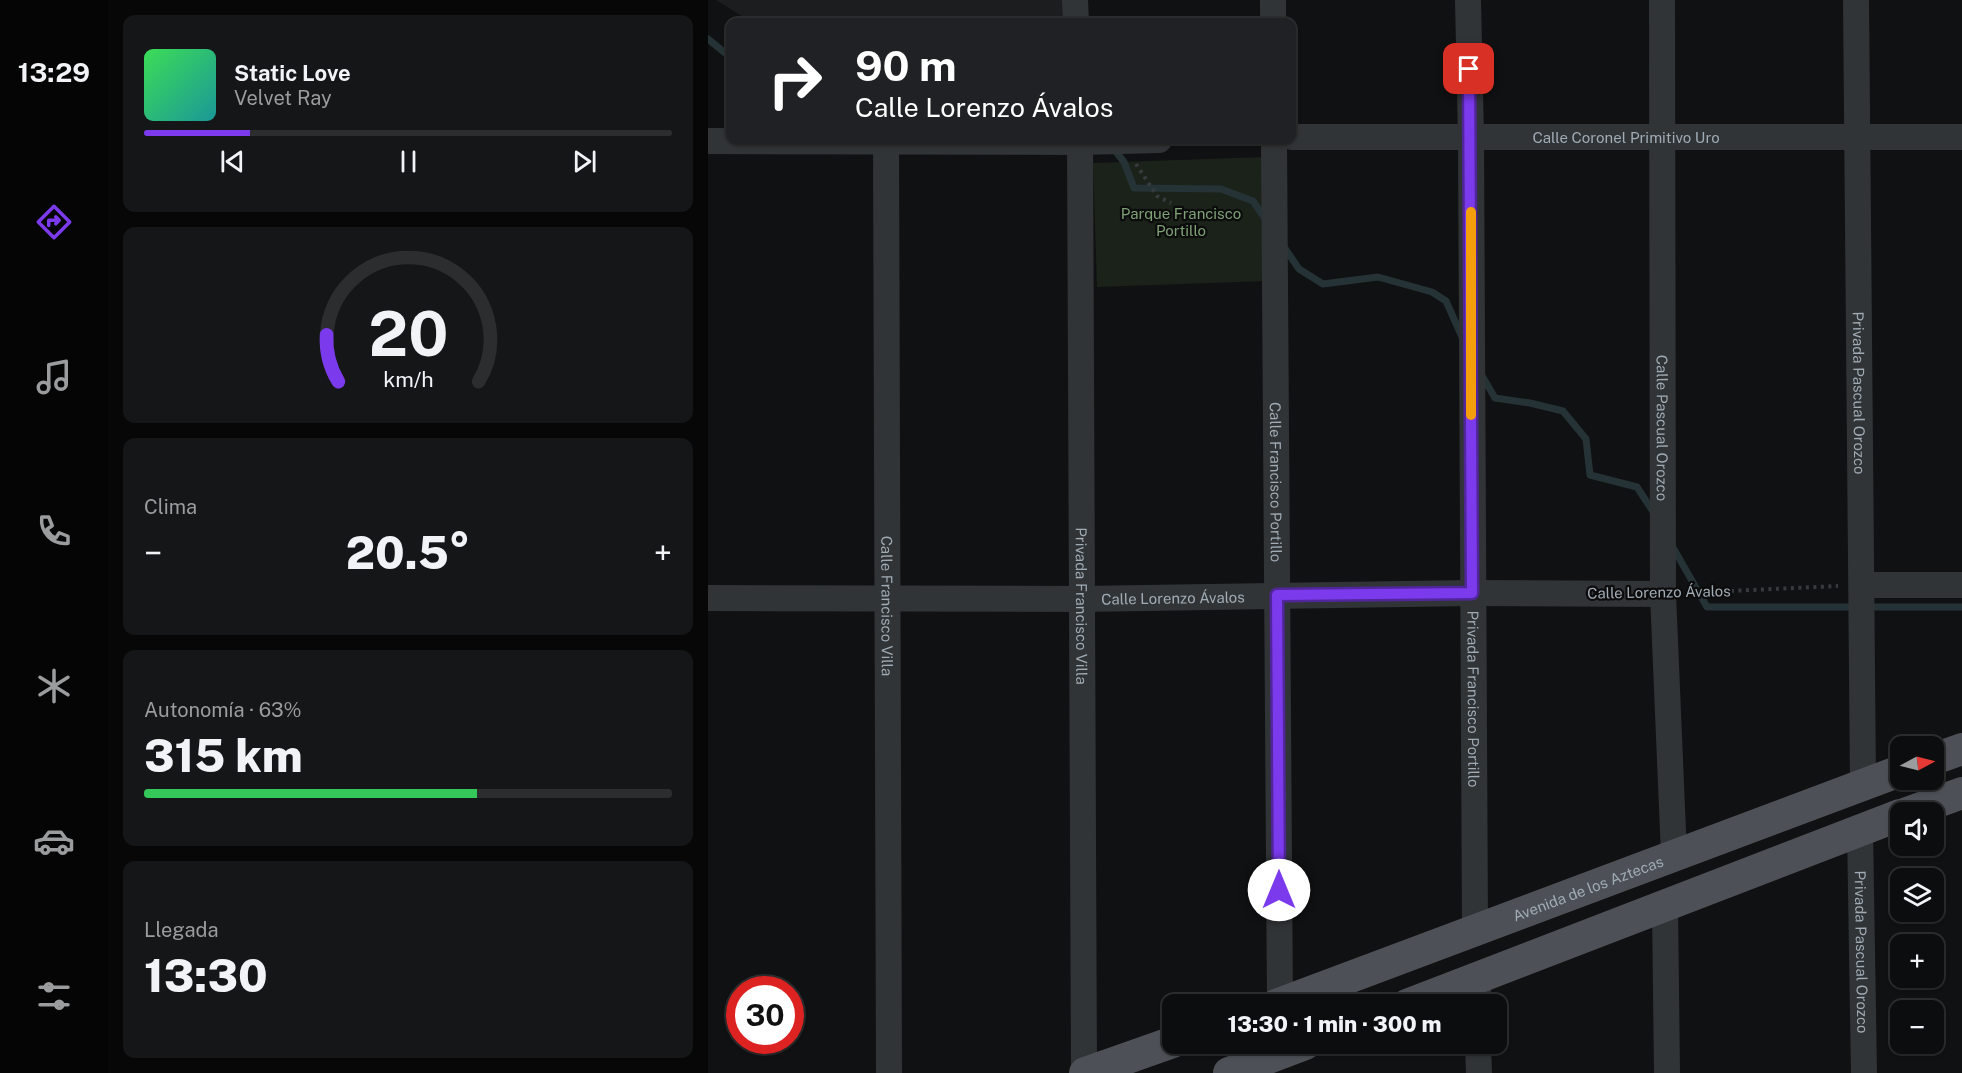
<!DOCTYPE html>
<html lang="es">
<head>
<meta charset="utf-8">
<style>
	body { margin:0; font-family:"Public Sans",sans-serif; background:#151617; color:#f1f3f6; height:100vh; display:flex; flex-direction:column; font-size:22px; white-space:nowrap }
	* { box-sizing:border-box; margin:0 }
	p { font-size:20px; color:#9a9c9e }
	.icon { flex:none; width:33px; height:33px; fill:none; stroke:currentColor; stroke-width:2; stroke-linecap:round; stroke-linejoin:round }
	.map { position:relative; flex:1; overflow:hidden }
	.sheet { display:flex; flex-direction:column; gap:15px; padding:15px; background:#070708; width:600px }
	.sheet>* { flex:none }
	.guide { position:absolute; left:18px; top:18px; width:570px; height:126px; border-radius:12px; box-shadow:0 2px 4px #0004,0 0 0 2px #2c2d2e; background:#202124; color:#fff; overflow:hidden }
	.needle { width:39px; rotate:83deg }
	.controls { position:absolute; left:1182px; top:736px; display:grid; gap:12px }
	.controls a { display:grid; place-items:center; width:54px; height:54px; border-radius:12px; background:#0c0d0e; box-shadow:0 2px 4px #0004,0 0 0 2px #2c2d2e; font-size:30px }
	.speed { position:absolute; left:18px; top:976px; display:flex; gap:12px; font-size:30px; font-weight:700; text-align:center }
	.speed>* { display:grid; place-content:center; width:78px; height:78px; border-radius:50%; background:#0c0d0e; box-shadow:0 2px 4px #0004,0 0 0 2px #2c2d2e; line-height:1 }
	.speed .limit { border:9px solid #d22; background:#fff; color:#111 }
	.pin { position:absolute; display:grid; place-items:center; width:51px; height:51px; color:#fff; margin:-26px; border-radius:12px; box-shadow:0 3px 9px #0006 }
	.me { position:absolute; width:66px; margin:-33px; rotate:0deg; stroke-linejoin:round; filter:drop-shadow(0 0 4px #0008) }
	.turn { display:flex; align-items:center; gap:21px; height:126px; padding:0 30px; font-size:27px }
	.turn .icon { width:78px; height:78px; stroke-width:2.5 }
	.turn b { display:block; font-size:42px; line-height:51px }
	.big { font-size:45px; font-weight:800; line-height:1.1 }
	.sheet .card { flex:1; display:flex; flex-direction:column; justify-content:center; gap:9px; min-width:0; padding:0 21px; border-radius:12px; background:#151617 }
	.sheet .dial { align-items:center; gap:0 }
	.dial svg { height:156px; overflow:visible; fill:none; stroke:#2c2d2e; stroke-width:7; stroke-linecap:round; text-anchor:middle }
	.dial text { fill:#f1f3f6; stroke:none }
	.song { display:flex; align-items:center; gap:18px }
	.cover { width:72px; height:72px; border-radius:9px; background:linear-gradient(135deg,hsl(130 70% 55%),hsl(180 70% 35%)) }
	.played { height:6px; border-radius:3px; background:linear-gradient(90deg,#7c3aed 20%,#2c2d2e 20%) }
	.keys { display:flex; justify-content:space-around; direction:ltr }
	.heat { display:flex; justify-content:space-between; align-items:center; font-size:33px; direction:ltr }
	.charge { height:9px; border-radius:4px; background:linear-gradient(90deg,#34c759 63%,#2c2d2e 0) }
	.trip { position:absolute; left:454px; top:994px; width:345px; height:60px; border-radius:12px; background:#0c0d0e; box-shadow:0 2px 4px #0004,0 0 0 2px #2c2d2e; font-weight:800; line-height:60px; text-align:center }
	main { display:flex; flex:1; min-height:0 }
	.tabs { display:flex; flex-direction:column; width:108px; justify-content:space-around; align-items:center; background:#050506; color:#9a9c9e }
	.tabs .icon { width:42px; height:42px }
	.tabs .active { color:#7c3aed }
	.tabs b { font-size:27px; color:#f1f3f6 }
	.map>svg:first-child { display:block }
	.built { fill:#1c1d1f }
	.green { fill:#1b221a }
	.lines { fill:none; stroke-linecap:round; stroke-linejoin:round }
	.stream { stroke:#263336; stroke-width:7 }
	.path { stroke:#373b3e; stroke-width:4; stroke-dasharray:3 4.5; stroke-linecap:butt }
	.minor { stroke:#313437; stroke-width:26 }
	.major { stroke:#4d5157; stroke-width:32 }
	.route-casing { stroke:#51269a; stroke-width:15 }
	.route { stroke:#7c3aed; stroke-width:10 }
	.slow { stroke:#f59e0b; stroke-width:10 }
	.labels { text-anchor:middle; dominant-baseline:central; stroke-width:4.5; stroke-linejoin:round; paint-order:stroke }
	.street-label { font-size:15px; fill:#a0abb4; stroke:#0c0c0d }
	.park-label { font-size:15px; fill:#7ea176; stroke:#0c0c0d }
</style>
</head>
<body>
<main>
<nav class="tabs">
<b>13:29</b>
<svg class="icon active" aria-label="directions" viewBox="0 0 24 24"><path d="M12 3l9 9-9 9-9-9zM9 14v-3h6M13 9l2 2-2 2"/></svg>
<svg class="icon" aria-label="music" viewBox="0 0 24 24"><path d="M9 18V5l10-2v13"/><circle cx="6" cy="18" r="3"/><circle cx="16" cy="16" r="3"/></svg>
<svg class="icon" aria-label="phone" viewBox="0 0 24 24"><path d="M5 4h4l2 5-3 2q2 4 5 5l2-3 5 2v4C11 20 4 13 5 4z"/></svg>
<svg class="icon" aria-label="climate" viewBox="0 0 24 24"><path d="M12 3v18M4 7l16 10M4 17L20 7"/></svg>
<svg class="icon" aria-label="car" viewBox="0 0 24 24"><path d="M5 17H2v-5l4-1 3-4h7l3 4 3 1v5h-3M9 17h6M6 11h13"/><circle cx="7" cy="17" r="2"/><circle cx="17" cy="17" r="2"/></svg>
<svg class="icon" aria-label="filters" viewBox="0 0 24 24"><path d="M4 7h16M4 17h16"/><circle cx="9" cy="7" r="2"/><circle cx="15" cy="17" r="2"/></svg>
</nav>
<section class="sheet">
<div class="card">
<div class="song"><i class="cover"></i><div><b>Static Love</b><p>Velvet Ray</p></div></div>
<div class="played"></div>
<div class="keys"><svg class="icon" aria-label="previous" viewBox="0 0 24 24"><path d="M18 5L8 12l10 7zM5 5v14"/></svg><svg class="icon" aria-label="pause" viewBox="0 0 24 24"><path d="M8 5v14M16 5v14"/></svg><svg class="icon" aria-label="next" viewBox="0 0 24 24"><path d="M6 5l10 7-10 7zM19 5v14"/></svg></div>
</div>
<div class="card dial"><svg viewBox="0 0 100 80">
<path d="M14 69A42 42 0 1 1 86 69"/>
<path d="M14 69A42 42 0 0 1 8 45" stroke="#7c3aed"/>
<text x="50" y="56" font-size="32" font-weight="700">20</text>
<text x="50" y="72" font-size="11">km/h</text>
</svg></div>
<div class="card"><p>Clima</p>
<div class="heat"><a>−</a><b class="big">20.5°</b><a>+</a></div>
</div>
<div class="card"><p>Autonomía · 63%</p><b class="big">315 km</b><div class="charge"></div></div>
<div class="card"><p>Llegada</p><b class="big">13:30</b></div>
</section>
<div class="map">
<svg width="1254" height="1073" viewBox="0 0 1254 1073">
	<rect width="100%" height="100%" fill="#101112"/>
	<path class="built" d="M8,0H356L357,22H43Z"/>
	<path class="green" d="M556,157L560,281L389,287L385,163Z"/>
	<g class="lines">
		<g class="stream">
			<path d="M0,39L22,57"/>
			<path d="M405,148L416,162L426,188L513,189L545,201L558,220"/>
			<path d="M574,244L591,269L615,284L670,277L724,292L738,301L754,337"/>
			<path d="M773,374L787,398L822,403L855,411L878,439L882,475L929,487L946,513"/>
			<path d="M963,544L999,607H1254"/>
		</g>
		<g class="path">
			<path d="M428,164L449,196L463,203"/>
			<path d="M978,593L1130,586"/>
		</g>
		<g class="minor">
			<path d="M367,0L368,22"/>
			<path d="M565,0V22"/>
			<path id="s1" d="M760,0L763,137L767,930"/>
			<path id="s2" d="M954,0L955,594L966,855"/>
			<path id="s3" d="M1148,0L1155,785"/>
			<path id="s4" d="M584,137H1254"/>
			<path id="s5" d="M178,140L181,1073"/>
			<path id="s6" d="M372,140L376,1073"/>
			<path id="s7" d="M566,140L572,1005"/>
			<path d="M0,141L372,142L451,140"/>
			<path d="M1154,585H1254"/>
			<path id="s8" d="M0,598L373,599L764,593L955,594"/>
			<path id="s9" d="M1152,830L1156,1073"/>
			<path d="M957,906L959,1073"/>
			<path d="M770,978V1005"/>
			<path d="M770,1044L771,1073"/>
		</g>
		<g class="major">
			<path d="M1226,759L1254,749"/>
			<path d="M1199,813L1254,793"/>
			<path id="s10" d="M568,1005L1192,771"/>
			<path d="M699,1005L1192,815"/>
			<path d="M377,1073L465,1042"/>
			<path d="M521,1073L597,1044"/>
		</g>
	</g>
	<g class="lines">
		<defs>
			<path id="route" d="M571,890L569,595L764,593L761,69"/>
		</defs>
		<use href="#route" class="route-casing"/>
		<use href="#route" class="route"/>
		<path class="slow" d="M763,212V415"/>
	</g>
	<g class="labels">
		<g class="street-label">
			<text stroke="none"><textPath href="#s4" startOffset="334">Calle Coronel Primitivo Uro</textPath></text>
			<text stroke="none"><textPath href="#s3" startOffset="393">Privada Pascual Orozco</textPath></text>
			<text stroke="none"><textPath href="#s2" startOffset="428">Calle Pascual Orozco</textPath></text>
			<text stroke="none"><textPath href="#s7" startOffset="342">Calle Francisco Portillo</textPath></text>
			<text transform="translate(951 592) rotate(-1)">Calle Lorenzo Ávalos</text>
			<text stroke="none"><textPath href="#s8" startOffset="465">Calle Lorenzo Ávalos</textPath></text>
			<text stroke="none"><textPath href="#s6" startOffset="466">Privada Francisco Villa</textPath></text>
			<text stroke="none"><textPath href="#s5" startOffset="466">Calle Francisco Villa</textPath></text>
			<text stroke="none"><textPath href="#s1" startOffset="699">Privada Francisco Portillo</textPath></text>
			<text stroke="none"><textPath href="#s10" startOffset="333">Avenida de los Aztecas</textPath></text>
			<text stroke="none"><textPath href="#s9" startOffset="122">Privada Pascual Orozco</textPath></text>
		</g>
		<g class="park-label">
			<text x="473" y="213">Parque Francisco<tspan x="473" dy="17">Portillo</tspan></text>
		</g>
	</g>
</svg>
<div class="controls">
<a><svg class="needle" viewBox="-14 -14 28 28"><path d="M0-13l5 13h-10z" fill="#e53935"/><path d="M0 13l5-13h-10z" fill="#9a9c9e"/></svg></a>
<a><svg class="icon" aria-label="sound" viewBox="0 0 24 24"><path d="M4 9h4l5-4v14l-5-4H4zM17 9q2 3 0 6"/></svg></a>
<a><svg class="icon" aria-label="layers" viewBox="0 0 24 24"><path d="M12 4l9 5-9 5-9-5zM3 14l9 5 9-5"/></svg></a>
<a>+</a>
<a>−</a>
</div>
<div class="speed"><div class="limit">30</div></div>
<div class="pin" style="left:761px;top:69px;background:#d93025"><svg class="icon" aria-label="arrive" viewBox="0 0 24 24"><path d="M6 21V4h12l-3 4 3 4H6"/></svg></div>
<svg class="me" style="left:571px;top:890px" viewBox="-20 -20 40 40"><circle r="19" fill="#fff"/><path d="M0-13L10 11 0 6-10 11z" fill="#7c3aed"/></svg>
<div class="trip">13:30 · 1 min · 300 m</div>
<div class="guide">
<div class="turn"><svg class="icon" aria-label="right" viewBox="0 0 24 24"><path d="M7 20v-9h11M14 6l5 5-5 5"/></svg><div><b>90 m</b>Calle Lorenzo Ávalos</div></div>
</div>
</div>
</main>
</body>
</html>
